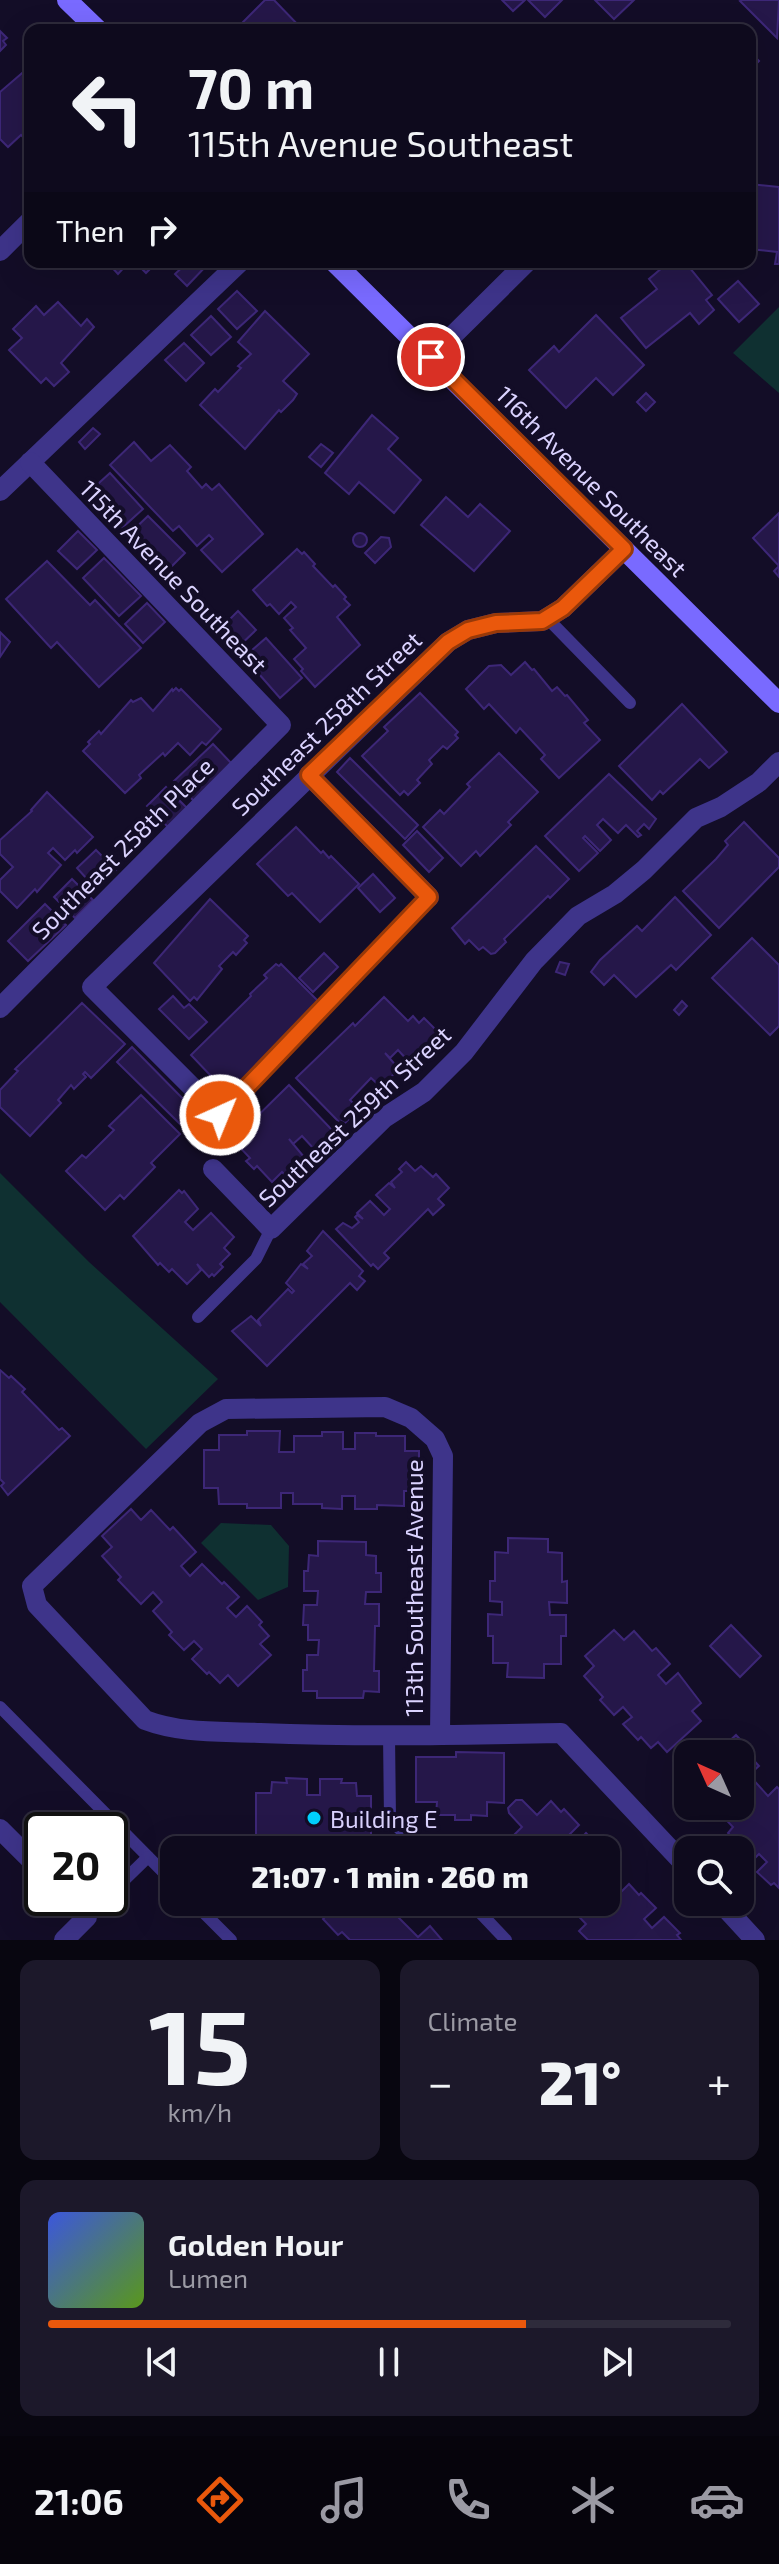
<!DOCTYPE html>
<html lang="en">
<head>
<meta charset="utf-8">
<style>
	body { margin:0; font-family:"Exo 2",sans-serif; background:#1c182a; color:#f1f3f6; height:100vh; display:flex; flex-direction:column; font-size:30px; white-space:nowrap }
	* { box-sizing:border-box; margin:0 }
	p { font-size:26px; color:#9b9aa4 }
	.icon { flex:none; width:44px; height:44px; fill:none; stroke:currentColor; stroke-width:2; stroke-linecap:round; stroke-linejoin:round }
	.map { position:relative; height:1940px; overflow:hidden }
	.panel { display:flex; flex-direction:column; gap:20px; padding:20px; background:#080610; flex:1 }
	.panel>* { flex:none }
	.guide { position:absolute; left:24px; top:24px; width:732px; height:244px; border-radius:16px; box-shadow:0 8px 32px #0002,0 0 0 2px #2e2b3b; background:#0e0a1d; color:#f1f3f6; overflow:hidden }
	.needle { width:52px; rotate:315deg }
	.buttons { position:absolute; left:674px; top:1740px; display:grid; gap:16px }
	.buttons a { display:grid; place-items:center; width:80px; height:80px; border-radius:16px; background:#0e0a1d; box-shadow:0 8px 32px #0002,0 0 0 2px #2e2b3b; font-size:40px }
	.speed { position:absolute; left:24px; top:1812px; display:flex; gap:16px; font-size:40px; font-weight:700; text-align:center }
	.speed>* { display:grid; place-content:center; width:104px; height:104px; border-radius:50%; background:#0e0a1d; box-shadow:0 8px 32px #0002,0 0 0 2px #2e2b3b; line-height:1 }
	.speed .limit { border:4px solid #111; border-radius:12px; background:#fff; color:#111 }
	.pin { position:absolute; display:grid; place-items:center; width:68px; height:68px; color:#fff; margin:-34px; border:4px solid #fff; border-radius:50%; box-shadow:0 2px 8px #0007 }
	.me { position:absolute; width:88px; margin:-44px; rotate:44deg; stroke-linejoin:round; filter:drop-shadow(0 0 6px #0008) }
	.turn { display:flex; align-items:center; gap:28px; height:168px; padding:0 32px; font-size:36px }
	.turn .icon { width:104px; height:104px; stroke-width:2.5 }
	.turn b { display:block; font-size:56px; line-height:68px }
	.then { display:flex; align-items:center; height:76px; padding:0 32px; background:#0003; gap:16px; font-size:30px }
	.big { font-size:60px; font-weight:800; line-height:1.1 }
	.panel .tile { flex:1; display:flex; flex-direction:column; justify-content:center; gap:12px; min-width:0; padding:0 28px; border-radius:16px; background:#1c182a }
	.panel .dial { align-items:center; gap:0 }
	.dial b { font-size:104px; line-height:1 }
	.song { display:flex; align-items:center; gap:24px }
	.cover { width:96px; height:96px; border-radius:12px; background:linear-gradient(135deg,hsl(230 70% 55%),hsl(90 70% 35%)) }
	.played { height:8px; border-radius:4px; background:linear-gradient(90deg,#ea580c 70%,#2e2b3b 70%) }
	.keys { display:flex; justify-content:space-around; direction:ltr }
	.heat { display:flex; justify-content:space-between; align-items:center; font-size:44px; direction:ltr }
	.panel .tiles { flex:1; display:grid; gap:20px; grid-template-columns:1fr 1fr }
	.tile:last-child { grid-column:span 2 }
	.trip { position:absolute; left:160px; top:1836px; width:460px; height:80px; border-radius:16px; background:#0e0a1d; box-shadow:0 8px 32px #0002,0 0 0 2px #2e2b3b; font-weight:800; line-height:80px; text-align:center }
	.dock { display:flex; height:128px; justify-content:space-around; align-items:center; background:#06040c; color:#9b9aa4 }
	.dock .icon { width:56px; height:56px }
	.dock .active { color:#ea580c }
	.dock b { font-size:36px; color:#f1f3f6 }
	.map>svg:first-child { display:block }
	.green { fill:#0f3031 }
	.building { fill:#251749; stroke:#3d2777; stroke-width:2 }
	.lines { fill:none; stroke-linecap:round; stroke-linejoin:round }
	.service { stroke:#3e348a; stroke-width:12 }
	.minor { stroke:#3e348a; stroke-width:20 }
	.secondary { stroke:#796aff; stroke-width:20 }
	.route-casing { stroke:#983908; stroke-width:20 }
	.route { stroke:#ea580c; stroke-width:14 }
	.poi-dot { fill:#00d0fe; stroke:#130d27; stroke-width:3 }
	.labels { text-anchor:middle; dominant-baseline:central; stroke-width:8; stroke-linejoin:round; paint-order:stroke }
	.street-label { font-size:24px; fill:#dbd3ff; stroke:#130d27 }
	.poi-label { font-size:24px; fill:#dbd3ff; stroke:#130d27; text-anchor:start }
</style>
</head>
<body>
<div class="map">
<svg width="779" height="1940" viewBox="0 0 779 1940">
	<rect width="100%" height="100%" fill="#130d27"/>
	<g class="green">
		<path d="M779,307V393L733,353Z"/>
		<path d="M0,1173L89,1262L218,1379L146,1449L0,1302Z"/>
		<path d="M221,1523L271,1525L289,1546L288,1587L258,1600L201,1543Z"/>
	</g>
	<g class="building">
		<path d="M265,0H274L303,30H244L240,25Z"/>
		<path d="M502,0H525L513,11Z"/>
		<path d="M528,0H562L545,17Z"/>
		<path d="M595,0H634L614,19Z"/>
		<path d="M742,0H779L777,38L740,1Z"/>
		<path d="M0,31L7,38L3,41L6,45L0,51Z"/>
		<path d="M751,53L759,61L750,70V54Z"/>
		<path d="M28,68L30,71V144L21,135L8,147L0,139V92Z"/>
		<path d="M750,184L779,187V264H775L777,252L750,249Z"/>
		<path d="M107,262H129L118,274Z"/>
		<path d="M135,262H157L146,273Z"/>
		<path d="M188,262L208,264L187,286L175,274Z"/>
		<path d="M669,262H685L712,295L706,300L714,310L699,324L690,313L646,348L621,318L657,289L649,279Z"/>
		<path d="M738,281L759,304L739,322L718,299Z"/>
		<path d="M237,291L257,311L237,329L218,309Z"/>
		<path d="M58,302L81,326L87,319L94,327L61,363L69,372L54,386L46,378L41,383L9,350L22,338L13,329L36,306L44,315Z"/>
		<path d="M265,311L309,354L283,381L297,394L293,400L281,412L279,410L245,449L200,405L215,389L218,392L241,368L238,366L251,354L238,342Z"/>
		<path d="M596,315L644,365L613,395L596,378L566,408L529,370L554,346L559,352Z"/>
		<path d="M211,316L231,337L211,355L191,335Z"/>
		<path d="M184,343L204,363L186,381L165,360Z"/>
		<path d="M646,393L655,402L646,411L637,402Z"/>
		<path d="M372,415L398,438L388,449L421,480L394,513L359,482L349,494L325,473Z"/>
		<path d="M93,428L100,434L85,449L79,442Z"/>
		<path d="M134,442L151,461L170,445L191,467L187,471L202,488L206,484L212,490L219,484L263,534L222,572L201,550L213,539L209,535L197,546L179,526L173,531L110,465Z"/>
		<path d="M321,444L333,453L321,467L309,457Z"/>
		<path d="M110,473L143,509L122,528L89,492Z"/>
		<path d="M446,497L468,517L480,504L510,531L474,571L421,525Z"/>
		<path d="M779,513V577L774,571L779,566L753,538Z"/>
		<path d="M148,516L185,553L165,573L128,535Z"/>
		<path d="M78,531L97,550L77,569L58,551Z"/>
		<circle cx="360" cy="540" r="7"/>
		<path d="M381,537L389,538L391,547L375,563L365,553Z"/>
		<path d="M297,549L302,554L304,552L315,564L313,566L333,587L335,585L346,597L344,599L350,605L337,617L360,645L315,687L301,671L303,669L294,659L306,648L290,630L293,628L284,618L296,607L291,602L279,614L270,604L267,606L253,590Z"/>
		<path d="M104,558L141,596L119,616L83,578Z"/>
		<path d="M47,561L90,605L95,600L141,648L99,687L57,642L51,648L6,599Z"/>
		<path d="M147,603L165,622L143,643L125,624Z"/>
		<path d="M238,611L256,630L236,649L218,631Z"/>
		<path d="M0,632L10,642L0,657Z"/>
		<path d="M266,638L302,678L280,698L244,657Z"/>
		<path d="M525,662L532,670L534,669L552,691L557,687L565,696L567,695L588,720L584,723L600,740L559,778L541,759L545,755L520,728L516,733L489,704L484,709L466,689L489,666L501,665L511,675Z"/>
		<path d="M176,688L179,691L181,689L221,729L206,745L202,742L190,755L178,743L165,756L163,753L139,775L141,778L125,793L83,751L90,744L88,742L99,731L101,734L131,700L133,702L141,698L153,711L172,689L173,691Z"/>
		<path d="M420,693L458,732L455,735L458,738L447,749L443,746L429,760L432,764L417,780L420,783L408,795L404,791L400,795L362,756L388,731L384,727Z"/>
		<path d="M682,704L727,752L709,768L700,759L663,794L660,791L652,800L619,766Z"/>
		<path d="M213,744L232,764L194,801L174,781Z"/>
		<path d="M499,753L538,792L508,822L511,825L480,856L476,851L461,866L423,827L440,810L444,814L470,787L467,784Z"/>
		<path d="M350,758L418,825L405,839L337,772Z"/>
		<path d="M609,774L656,819L649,829L644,824L637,831L641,835L638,837L626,825L618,833L603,819L597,825L611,840L600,851L585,836L583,838L598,853L579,871L545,836Z"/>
		<path d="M166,787L187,808L168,827L147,806Z"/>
		<path d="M47,792L93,837L77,853L75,850L65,860L53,848L48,853L61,865L37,892L35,889L17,908L0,891V880L13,867L0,854V840L32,811L31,810Z"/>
		<path d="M744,822L779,858V867L719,928L683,891L716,859L728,845L725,841Z"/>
		<path d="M296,827L321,853L323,851L329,858L331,856L359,884L320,922L292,893L288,896L257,864Z"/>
		<path d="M417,831L443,858L429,872L403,845Z"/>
		<path d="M536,846L569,879L550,898L548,896L504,939L506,942L495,953L491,954L483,947L479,950L469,940L465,944L452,928Z"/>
		<path d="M96,850L116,870L96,889L77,868Z"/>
		<path d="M373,874L395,898L380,912L358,888Z"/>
		<path d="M72,879L93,900L75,918L54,897Z"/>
		<path d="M675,897L711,935L676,970L671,965L636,997L614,975L604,985L591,972L600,960L637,926L642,931Z"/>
		<path d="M210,899L248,936L244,940L247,943L236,955L233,952L219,966L222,969L197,1000L194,997L190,1001L154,963Z"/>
		<path d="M45,904L66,925L28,961L8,941Z"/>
		<path d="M752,938L779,965V1026L770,1035L712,978Z"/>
		<path d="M324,953L338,967L313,992L299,978Z"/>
		<path d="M560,962L569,964L565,975L556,972Z"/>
		<path d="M276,964L279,966L281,964L319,1002L286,1034L289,1038L230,1096L191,1055L251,996L250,994L267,978L264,975Z"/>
		<path d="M173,996L184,1008L189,1004L207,1022L189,1039L159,1009Z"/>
		<path d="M384,997L408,1021L413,1016L419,1023L424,1018L440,1034L427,1048L429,1050L422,1057L419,1054L410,1063L398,1050L390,1058L385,1053L399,1069L381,1087L371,1078L350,1100L357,1107L350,1114L352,1116L345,1123L342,1121L340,1123L296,1078L353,1023L355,1026Z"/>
		<path d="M682,1001L687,1006L679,1015L674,1010Z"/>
		<path d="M82,1003L125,1044L91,1078L85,1072L83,1074L86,1077L74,1089L71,1085L58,1100L61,1103L30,1136L0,1107V1090L18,1071L15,1069Z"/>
		<path d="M132,1047L194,1110L180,1124L117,1062Z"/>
		<path d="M289,1085L333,1131L314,1149L302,1136L293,1144L289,1139L309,1163L291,1181L282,1172L272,1182L257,1166L254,1169L246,1161L250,1158L233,1140Z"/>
		<path d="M141,1095L180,1134L151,1163L155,1167L124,1199L120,1195L105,1210L66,1171L82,1155L86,1158L114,1130L109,1126Z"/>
		<path d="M406,1162L415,1171L421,1166L433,1177L436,1174L449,1188L438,1199L444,1205L433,1215L428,1209L384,1253L389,1258L378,1269L373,1264L371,1266L336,1229L343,1223L352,1228L359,1222L355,1217L357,1215L363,1219L357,1213L370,1201L384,1215L390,1209L376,1195L389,1183L395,1188L391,1182L402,1172L399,1169Z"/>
		<path d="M179,1190L182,1193L184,1191L198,1209L185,1222L193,1230L211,1213L234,1237L224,1248L230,1254L220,1264L223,1267L214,1276L212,1274L209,1277L197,1264L201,1270L187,1284L172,1269L169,1272L160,1263L158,1265L133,1236Z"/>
		<path d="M323,1231L363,1271L359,1276L365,1281L357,1290L350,1283L267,1366L232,1331L251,1316L261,1326L258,1320L288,1289L292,1293L294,1291L286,1283L301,1264L308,1269L303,1264L312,1256L307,1251Z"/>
		<path d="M0,1370L9,1378L11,1376L25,1389L22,1392L59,1430L62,1428L70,1436L8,1495L1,1486L4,1483L0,1479Z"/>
		<path d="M247,1431H280L279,1452H294V1436H322V1432H343V1449H355V1433H376V1436H405V1451H419V1491H404V1506L377,1505V1509H355V1496H342V1509L322,1508V1504H293V1493H281V1508H247V1504H219L218,1488H204V1450H219V1435H247Z"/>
		<path d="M131,1509L141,1520L151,1510L170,1530L173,1527L196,1552L181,1566L190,1576L202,1564L222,1584L224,1582L239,1597L227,1608L236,1617L247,1606L262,1622L259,1625L269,1636L260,1644L271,1655L238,1686L228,1675L220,1683L209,1672L207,1674L192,1659L202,1649L194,1641L184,1650L169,1635L172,1632L153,1611L162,1602L153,1592L141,1604L118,1580L121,1577L102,1556L112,1547L102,1536Z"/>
		<path d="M508,1538L548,1539V1552L562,1553V1582L567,1581V1603L549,1602L550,1615H566V1636H561V1664H544V1678L507,1677L508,1663H493V1636H488V1614L502,1615V1602L490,1601V1581H495V1552L508,1553Z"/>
		<path d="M318,1541L366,1542V1555L376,1556V1573H381V1592H366L365,1604H379V1626H375L374,1671H379V1692L364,1691L363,1698H317V1691H303V1670H307V1655H318L319,1640H308V1625H303L304,1605H317L318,1591H304V1571H308L309,1555L318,1556Z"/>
		<path d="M731,1625L761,1656L740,1677L710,1646Z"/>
		<path d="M614,1630L624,1640L634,1631L652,1651L656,1648L670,1664L658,1675L666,1684L678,1673L701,1703L692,1711L701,1721L667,1752L658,1742L651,1748L641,1737L638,1740L623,1724L632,1717L623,1707L614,1715L600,1700L603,1697L584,1676L594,1666L585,1656Z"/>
		<path d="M736,1735L750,1750L747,1753L759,1766L749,1775L768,1796L777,1787L779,1789V1888L774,1883L771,1885L757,1872L767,1862L759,1854L750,1863L736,1848L739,1845L728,1833L733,1827L714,1807L708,1812L703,1806H740V1754H706L721,1740L725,1745Z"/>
		<path d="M456,1752L504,1753V1803L487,1802V1816L471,1815V1820H455V1815H436L437,1802H416V1757H456Z"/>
		<path d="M286,1778L307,1779V1795H320V1779H342L341,1783H356L357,1796H371V1841H356V1850H319V1841H308V1850H271V1839H256V1793H271L272,1782L287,1783Z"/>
		<path d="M688,1780V1796L680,1788Z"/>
		<path d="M516,1800H522L537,1815L551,1801L561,1812L564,1809L579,1825L567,1837L575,1845L586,1833L601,1849L504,1850L502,1847L522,1827L509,1813L508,1808Z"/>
		<path d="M606,1880L619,1894L629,1884L639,1895L641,1893L656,1908L644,1919L652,1928L664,1917L680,1933L677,1935L681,1940H588L579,1931L586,1924L566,1903L560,1909L552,1902H606Z"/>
		<path d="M332,1902H407L410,1906L398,1917L418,1937L430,1926L442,1940H350L342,1932L338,1935L323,1919L334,1908L330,1904Z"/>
	</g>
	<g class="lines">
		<g class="service">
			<path d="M547,618L630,703"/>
			<path d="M220,1115L429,897"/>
			<path d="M198,1317L256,1259L271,1229"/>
			<path d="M0,1707L174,1883"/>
			<path d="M389,1735L390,1819L420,1850"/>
			<path d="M110,1894L148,1857"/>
			<path d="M193,1902L231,1940"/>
			<path d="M470,1902L506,1940"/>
			<path d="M87,1917L106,1898"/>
		</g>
		<g class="minor">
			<path d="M0,251L30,221"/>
			<path d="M431,357L527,262"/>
			<path d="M0,491L240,262"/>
			<path d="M309,775L429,897"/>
			<path d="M0,1008L281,725L30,462"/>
			<path d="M220,1115L92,987L448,642L468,630L496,623L542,621L563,608L624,549"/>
			<path d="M213,1169L271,1229L384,1118L424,1092L464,1052L534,961L578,916L615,894L644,870L696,818L721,807L759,782L779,762"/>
			<path d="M440,1735L443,1456L435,1439L411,1418L385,1407L226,1409L200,1423L32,1586L37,1605L145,1720C182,1734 221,1731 260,1733C361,1737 461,1735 561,1733L688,1868"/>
			<path d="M0,1829L42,1871"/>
			<path d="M720,1902L755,1940"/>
			<path d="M64,1940L87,1917L68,1898"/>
		</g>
		<g class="secondary">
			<path d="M67,0L98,30"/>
			<path d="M334,262L779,703"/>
		</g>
	</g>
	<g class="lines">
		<defs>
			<path id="route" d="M220,1115L429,897L309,775L448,642L468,630L496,623L542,621L563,608L624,549L431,357"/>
		</defs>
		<use href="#route" class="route-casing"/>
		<use href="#route" class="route"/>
	</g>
	<circle class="poi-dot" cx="314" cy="1818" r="8"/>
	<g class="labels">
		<g class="street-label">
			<text transform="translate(592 481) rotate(45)">116th Avenue Southeast</text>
			<text transform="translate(174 576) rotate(46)">115th Avenue Southeast</text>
			<text transform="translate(326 723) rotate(-44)">Southeast 258th Street</text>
			<text transform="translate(122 848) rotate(-45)">Southeast 258th Place</text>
			<text transform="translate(354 1116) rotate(-43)">Southeast 259th Street</text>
			<text transform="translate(413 1588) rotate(-90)">113th Southeast Avenue</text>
		</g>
		<g class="poi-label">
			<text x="330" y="1818">Building E</text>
		</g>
	</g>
</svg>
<div class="buttons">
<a><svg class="needle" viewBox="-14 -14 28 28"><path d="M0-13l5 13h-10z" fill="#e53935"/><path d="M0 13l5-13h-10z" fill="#9b9aa4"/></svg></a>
<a><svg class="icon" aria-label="search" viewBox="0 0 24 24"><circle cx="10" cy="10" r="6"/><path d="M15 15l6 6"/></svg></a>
</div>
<div class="speed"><div class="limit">20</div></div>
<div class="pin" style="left:431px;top:357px;background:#d93025"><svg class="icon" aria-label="arrive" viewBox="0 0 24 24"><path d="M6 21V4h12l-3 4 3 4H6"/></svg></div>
<svg class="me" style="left:220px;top:1115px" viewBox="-20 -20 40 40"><circle r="17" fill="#ea580c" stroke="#fff" stroke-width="3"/><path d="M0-11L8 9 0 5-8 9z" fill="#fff"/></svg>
<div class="trip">21:07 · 1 min · 260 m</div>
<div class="guide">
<div class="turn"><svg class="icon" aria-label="left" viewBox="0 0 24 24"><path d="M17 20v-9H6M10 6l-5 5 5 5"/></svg><div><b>70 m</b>115th Avenue Southeast</div></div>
<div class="then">Then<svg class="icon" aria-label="right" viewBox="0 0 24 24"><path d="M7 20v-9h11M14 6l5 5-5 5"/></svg></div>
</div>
</div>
<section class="panel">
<div class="tiles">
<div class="tile dial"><b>15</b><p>km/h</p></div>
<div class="tile"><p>Climate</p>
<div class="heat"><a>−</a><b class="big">21°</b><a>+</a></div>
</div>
<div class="tile">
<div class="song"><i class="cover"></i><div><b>Golden Hour</b><p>Lumen</p></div></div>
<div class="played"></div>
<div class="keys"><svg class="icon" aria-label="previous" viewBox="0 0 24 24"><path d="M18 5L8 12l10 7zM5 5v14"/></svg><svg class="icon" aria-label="pause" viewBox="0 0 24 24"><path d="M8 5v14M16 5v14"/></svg><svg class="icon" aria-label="next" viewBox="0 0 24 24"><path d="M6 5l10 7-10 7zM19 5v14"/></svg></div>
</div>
</div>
</section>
<nav class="dock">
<b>21:06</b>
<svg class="icon active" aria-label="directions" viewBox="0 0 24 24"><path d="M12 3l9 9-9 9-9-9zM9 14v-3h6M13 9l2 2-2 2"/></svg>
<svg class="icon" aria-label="music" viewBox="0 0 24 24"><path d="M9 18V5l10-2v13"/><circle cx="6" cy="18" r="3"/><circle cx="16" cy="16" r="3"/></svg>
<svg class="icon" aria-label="phone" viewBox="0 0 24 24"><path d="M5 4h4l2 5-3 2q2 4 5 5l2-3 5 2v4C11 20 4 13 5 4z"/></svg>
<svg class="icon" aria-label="climate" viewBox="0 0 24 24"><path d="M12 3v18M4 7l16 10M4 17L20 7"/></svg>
<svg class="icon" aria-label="car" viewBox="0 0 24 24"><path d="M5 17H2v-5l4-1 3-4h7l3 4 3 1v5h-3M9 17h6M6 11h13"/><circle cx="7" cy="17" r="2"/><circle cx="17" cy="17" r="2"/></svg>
</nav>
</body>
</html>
